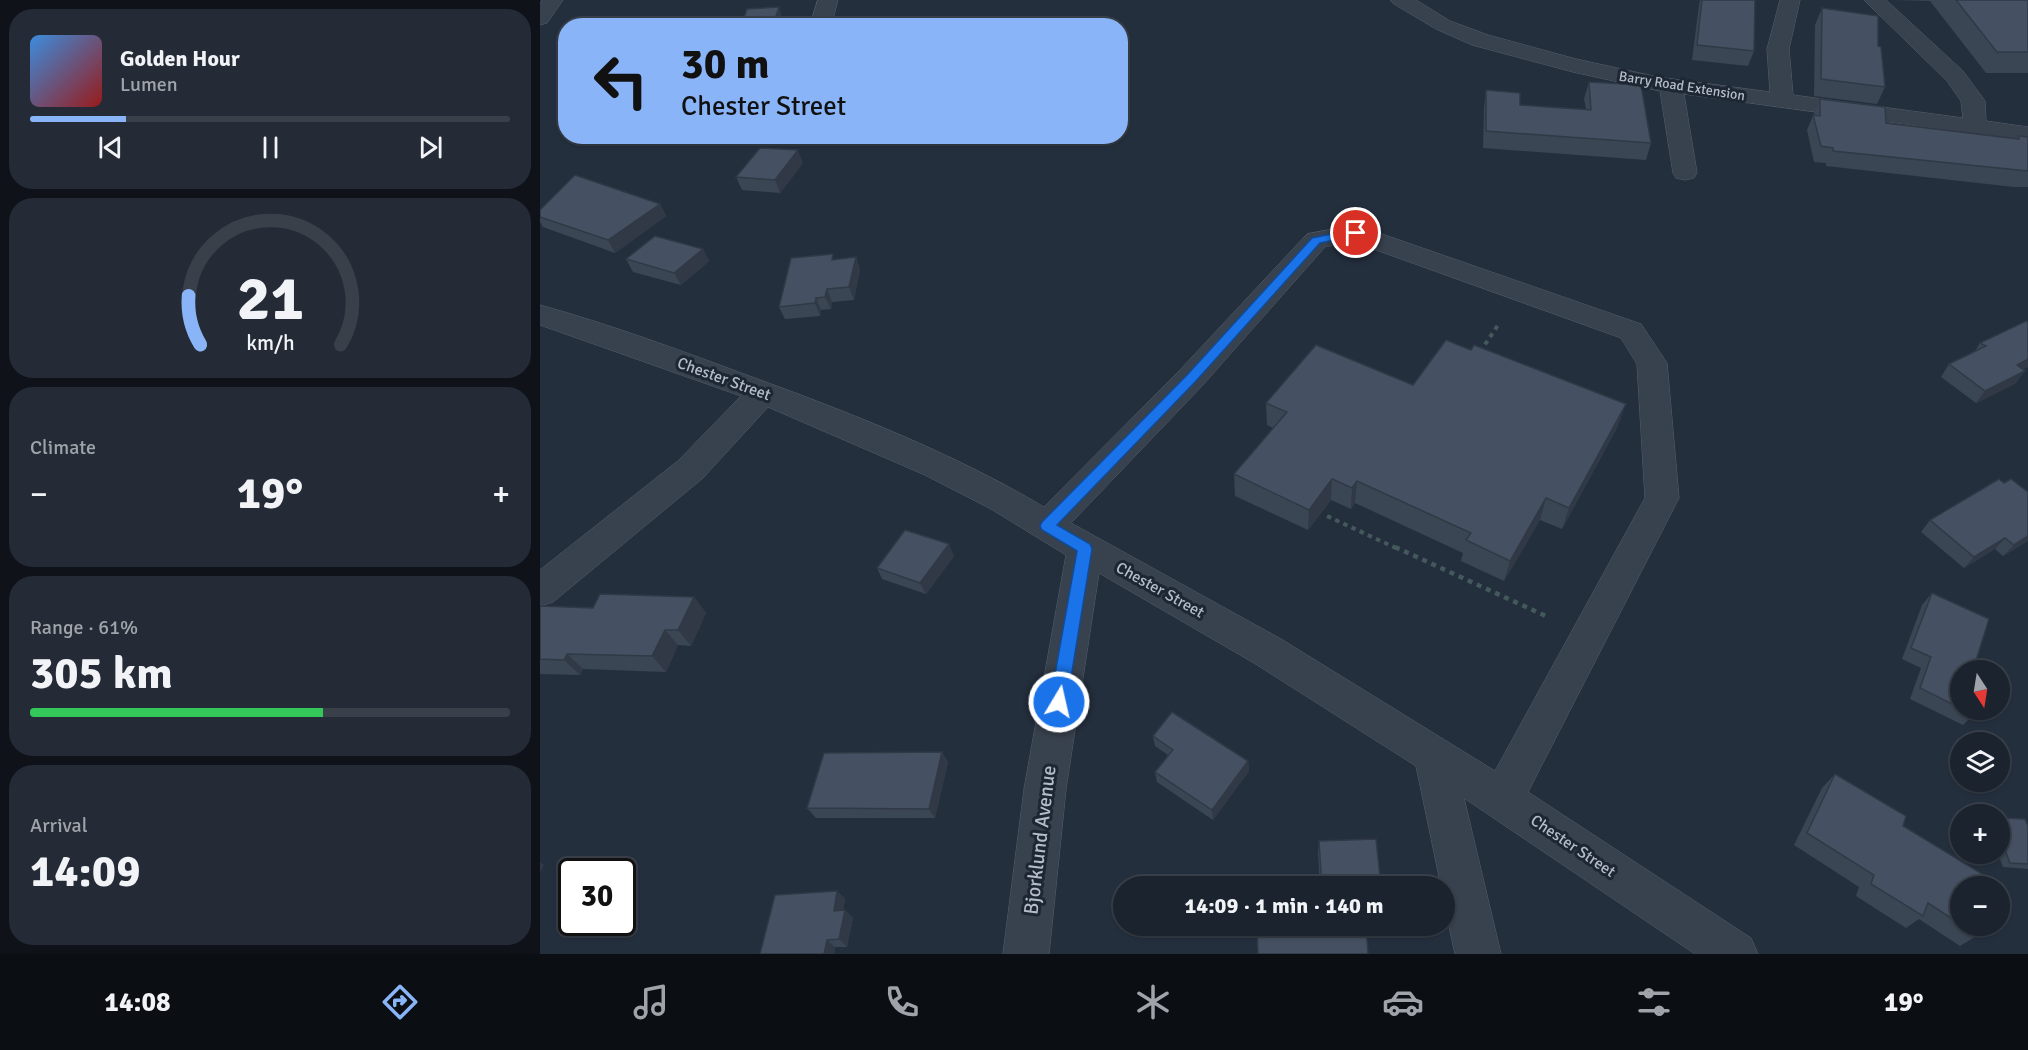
<!DOCTYPE html>
<html lang="en">
<head>
<meta charset="utf-8">
<style>
	body { margin:0; font-family:Signika,sans-serif; background:#242b36; color:#f1f3f6; height:100vh; display:flex; flex-direction:column; font-size:22px; white-space:nowrap }
	* { box-sizing:border-box; margin:0 }
	p { font-size:20px; color:#a0a4aa }
	.icon { flex:none; width:33px; height:33px; fill:none; stroke:currentColor; stroke-width:2; stroke-linecap:round; stroke-linejoin:round }
	.map { position:relative; flex:1; overflow:hidden }
	.sheet { display:flex; flex-direction:column; gap:9px; padding:9px; background:#0f1319; width:540px }
	.sheet>* { flex:none }
	.banner { position:absolute; left:18px; top:18px; width:570px; height:126px; border-radius:24px; box-shadow:0 2px 4px #0004,0 0 0 2px #39404a; background:#8ab4f8; color:#111; overflow:hidden }
	.needle { width:39px; rotate:168deg }
	.fabs { position:absolute; left:1410px; top:660px; display:grid; gap:12px }
	.fabs a { display:grid; place-items:center; width:60px; height:60px; border-radius:50%; background:#1b232e; box-shadow:0 2px 4px #0004,0 0 0 2px #39404a; font-size:30px }
	.speed { position:absolute; left:18px; top:858px; display:flex; gap:12px; font-size:30px; font-weight:700; text-align:center }
	.speed>* { display:grid; place-content:center; width:78px; height:78px; border-radius:50%; background:#1b232e; box-shadow:0 2px 4px #0004,0 0 0 2px #39404a; line-height:1 }
	.speed .limit { border:3px solid #111; border-radius:9px; background:#fff; color:#111 }
	.pin { position:absolute; display:grid; place-items:center; width:51px; height:51px; color:#fff; margin:-26px; border:3px solid #fff; border-radius:50%; box-shadow:0 2px 6px #0007 }
	.me { position:absolute; width:66px; margin:-33px; rotate:9deg; stroke-linejoin:round; filter:drop-shadow(0 0 4px #0008) }
	.turn { display:flex; align-items:center; gap:21px; height:126px; padding:0 24px; font-size:27px }
	.turn .icon { width:78px; height:78px; stroke-width:2.5 }
	.turn b { display:block; font-size:42px; line-height:51px }
	.big { font-size:45px; font-weight:700; line-height:1.1 }
	.sheet .widget { flex:1; display:flex; flex-direction:column; justify-content:center; gap:9px; min-width:0; padding:0 21px; border-radius:24px; background:#242b36 }
	.sheet .dial { align-items:center; gap:0 }
	.dial svg { height:156px; overflow:visible; fill:none; stroke:#39404a; stroke-width:7; stroke-linecap:round; text-anchor:middle }
	.dial text { fill:#f1f3f6; stroke:none }
	.song { display:flex; align-items:center; gap:18px }
	.cover { width:72px; height:72px; border-radius:9px; background:linear-gradient(135deg,hsl(210 70% 55%),hsl(0 70% 35%)) }
	.played { height:6px; border-radius:3px; background:linear-gradient(90deg,#8ab4f8 20%,#39404a 20%) }
	.keys { display:flex; justify-content:space-around; direction:ltr }
	.heat { display:flex; justify-content:space-between; align-items:center; font-size:33px; direction:ltr }
	.charge { height:9px; border-radius:4px; background:linear-gradient(90deg,#34c759 61%,#39404a 0) }
	.trip { position:absolute; left:573px; top:876px; width:342px; height:60px; border-radius:30px; background:#1b232e; box-shadow:0 2px 4px #0004,0 0 0 2px #39404a; font-weight:700; line-height:60px; text-align:center }
	.tabs { display:flex; height:96px; justify-content:space-around; align-items:center; background:#0b0e12; color:#a0a4aa }
	.tabs .icon { width:42px; height:42px }
	.tabs .selected { color:#8ab4f8 }
	.tabs b { font-size:27px; color:#f1f3f6 }
	main { display:flex; flex:1; min-height:0 }
	.map>svg:first-child { display:block }
	.lines { fill:none; stroke-linecap:round; stroke-linejoin:round }
	.minor-casing { stroke:#565f6c; stroke-width:1 }
	.path-far1 { stroke:#44595c; stroke-width:4; stroke-dasharray:4.5 4.5; stroke-linecap:butt }
	.path { stroke:#44595c; stroke-width:4.5; stroke-dasharray:5 5; stroke-linecap:butt }
	.minor { fill:#38414e; fill-rule:evenodd }
	.wall { fill:#3b4654 }
	.shaded-wall { fill:#303945 }
	.building { fill:#455162; stroke:#303945; stroke-width:1.5 }
	.route { fill:#1a73e8; stroke:#114b97; stroke-width:1.5 }
	.labels { text-anchor:middle; dominant-baseline:central; stroke-width:6; stroke-linejoin:round; paint-order:stroke }
	.far-street-label { font-size:14px; fill:#b4bcc9; stroke:#1d2633 }
	.street-label { font-size:16px; fill:#b4bcc9; stroke:#1d2633 }
	.near-street-label { font-size:20px; fill:#b4bcc9; stroke:#1d2633 }
</style>
</head>
<body>
<main>
<section class="sheet">
<div class="widget">
<div class="song"><i class="cover"></i><div><b>Golden Hour</b><p>Lumen</p></div></div>
<div class="played"></div>
<div class="keys"><svg class="icon" aria-label="previous" viewBox="0 0 24 24"><path d="M18 5L8 12l10 7zM5 5v14"/></svg><svg class="icon" aria-label="pause" viewBox="0 0 24 24"><path d="M8 5v14M16 5v14"/></svg><svg class="icon" aria-label="next" viewBox="0 0 24 24"><path d="M6 5l10 7-10 7zM19 5v14"/></svg></div>
</div>
<div class="widget dial"><svg viewBox="0 0 100 80">
<path d="M14 69A42 42 0 1 1 86 69"/>
<path d="M14 69A42 42 0 0 1 8 44" stroke="#8ab4f8"/>
<text x="50" y="56" font-size="32" font-weight="700">21</text>
<text x="50" y="72" font-size="11">km/h</text>
</svg></div>
<div class="widget"><p>Climate</p>
<div class="heat"><a>−</a><b class="big">19°</b><a>+</a></div>
</div>
<div class="widget"><p>Range · 61%</p><b class="big">305 km</b><div class="charge"></div></div>
<div class="widget"><p>Arrival</p><b class="big">14:09</b></div>
</section>
<div class="map">
<svg width="1488" height="954" viewBox="0 0 1488 954">
	<rect width="100%" height="100%" fill="#242f3e"/>
	<g class="lines">
		<defs>
			<g id="minor">
				<path d="M3,0H23L7,23L0,25V4Z"/>
				<path d="M278,0H298L291,26H270Z"/>
				<path d="M851,0H876L910,21L948,35L1036,59L1118,77L1230,92L1227,49L1240,0H1260L1249,49L1253,95L1423,118L1421,101L1407,81L1324,0H1346L1423,71L1445,101L1446,121L1488,127V141L1144,94L1157,173L1154,178L1145,180L1136,178L1133,173L1120,91L1033,72L932,45L896,29L854,4Z"/>
				<path d="M816,225L1101,324L1127,363L1139,498L988,792L1211,938L1218,954H1155L924,798L961,954H915L904,903V886H901L876,766L714,663L559,573L526,789L509,954H463L484,789L526,555L451,509L385,475L228,407L163,478L13,602L0,606V570L139,460L201,396L0,325V305C72,325 142,351 212,377C311,413 413,453 504,507L640,370L767,234ZM814,242L1081,338L1097,364L1105,498L955,771L741,639L531,523L662,386L785,247Z"/>
			</g>
		</defs>
		<use href="#minor" class="minor-casing"/>
		<g class="path-far1">
			<path d="M940,352L958,325"/>
			<path d="M787,516L858,549"/>
		</g>
		<path class="path" d="M855,547L1008,617"/>
		<use href="#minor" class="minor"/>
	</g>
	<g class="wall">
		<path d="M1160,0H1215L1214,51L1208,66L1152,60L1159,5Z"/>
		<path d="M1354,0H1488V73H1446L1390,1Z"/>
		<path d="M1282,8L1338,46L1345,87L1337,104L1274,96L1275,25Z"/>
		<path d="M1049,82L1111,143L1106,160L943,148L944,107L946,90L980,105L1046,109L1044,99Z"/>
		<path d="M1280,99L1346,123L1476,139L1478,136L1488,137V187H1474L1286,166V163L1274,162L1267,130Z"/>
		<path d="M263,163L240,193L202,190L196,177Z"/>
		<path d="M120,204L126,216L75,253L3,227L0,222V210Z"/>
		<path d="M163,249L169,261L141,285L93,272L86,259Z"/>
		<path d="M316,257L320,270L314,300L292,302L291,309L281,310L280,316L245,319L239,307L295,259Z"/>
		<path d="M1440,343L1483,369L1476,383L1436,403L1401,377L1409,364L1434,353Z"/>
		<path d="M873,385L1078,426L1022,529L1000,520L964,581L921,561L923,553L815,503L811,509L791,500L768,530L695,496L694,474L733,428L727,425L726,403Z"/>
		<path d="M1464,483L1488,492V541L1463,556L1455,549L1424,568L1381,532L1390,520Z"/>
		<path d="M414,556L386,594L342,579L337,568Z"/>
		<path d="M1392,593L1420,670V710H1435L1434,714L1423,725L1370,699L1381,668L1362,659L1382,605Z"/>
		<path d="M154,597L166,613L151,646L138,645L126,672L43,669L40,675L0,674V606L53,608Z"/>
		<path d="M613,736L708,761L709,771L673,820L617,782L615,772L628,755L615,746Z"/>
		<path d="M402,752L408,762L395,818H276L267,808Z"/>
		<path d="M1295,774L1363,826L1420,886V926H1441L1438,935L1420,946L1379,919L1366,928L1316,896L1319,887L1254,845L1282,788Z"/>
		<path d="M1460,818L1488,826V869L1463,867L1458,854H1460Z"/>
		<path d="M779,841L841,886H780L778,853Z"/>
		<path d="M297,891L305,899L303,910H305L313,918L307,947H295L294,954H220Z"/>
	</g>
	<g class="shaded-wall">
		<path d="M239,7L242,17L240,26H233Z"/>
		<path d="M258,150L263,163L240,193L235,180Z"/>
		<path d="M120,204L126,216L75,253L68,240Z"/>
		<path d="M163,249L169,261L141,285L134,273Z"/>
		<path d="M316,257L320,270L314,300L309,287Z"/>
		<path d="M287,289L292,302L291,309L285,297Z"/>
		<path d="M276,298L281,310L280,316L275,303Z"/>
		<path d="M1488,359V367L1468,377L1477,365Z"/>
		<path d="M1485,371L1476,383L1436,403L1445,391Z"/>
		<path d="M1086,404L1078,426L1022,529L1029,508Z"/>
		<path d="M792,479L791,500L768,530L769,510Z"/>
		<path d="M817,481L815,503L811,509L812,488Z"/>
		<path d="M1006,498L1000,520L964,581L970,561Z"/>
		<path d="M1488,536V541L1463,556L1474,545Z"/>
		<path d="M1465,538L1455,549L1424,568L1434,557Z"/>
		<path d="M409,544L414,556L386,594L380,583Z"/>
		<path d="M154,597L166,613L151,646L138,630Z"/>
		<path d="M125,630L138,645L126,672L112,656Z"/>
		<path d="M27,654L43,669L40,675L24,660Z"/>
		<path d="M402,752L408,762L395,818L389,809Z"/>
		<path d="M708,761L709,771L673,820L672,810Z"/>
		<path d="M0,862L4,865L0,873Z"/>
		<path d="M297,891L305,899L302,919L294,911Z"/>
		<path d="M305,910L313,918L307,947L299,939Z"/>
		<path d="M287,940L295,947L294,954H284Z"/>
	</g>
	<g class="building">
		<path d="M1162,0H1215L1214,51L1157,45Z"/>
		<path d="M1416,0H1488V52H1457Z"/>
		<path d="M239,7L233,26H185L187,19L204,18L207,9Z"/>
		<path d="M1282,8L1338,16V46L1341,47L1345,87L1281,79Z"/>
		<path d="M1049,82L1101,85L1111,143L946,131V90L980,93V105L1051,110Z"/>
		<path d="M1280,99L1345,107L1346,123L1479,139L1478,136L1488,137V171L1293,151V148L1281,146L1273,115L1280,116Z"/>
		<path d="M220,148L258,150L235,180L196,177Z"/>
		<path d="M35,175L120,204L68,240L0,217V210Z"/>
		<path d="M115,236L163,249L134,273L86,259Z"/>
		<path d="M293,254L292,260L316,257L309,287L287,289L285,297L276,298L275,303L239,307L251,258Z"/>
		<path d="M1486,321L1488,322V359L1477,365L1485,371L1445,391L1409,364L1446,346L1440,343Z"/>
		<path d="M906,340L931,350L934,345L1086,404L1029,508L1006,498L970,561L926,540L931,533L817,481L812,488L792,479L769,510L694,474L747,412L726,403L776,345L873,385Z"/>
		<path d="M1459,479L1464,483L1471,479L1488,492V536L1474,545L1465,538L1434,557L1390,520Z"/>
		<path d="M365,530L409,544L380,583L337,568Z"/>
		<path d="M1392,593L1449,619L1433,670H1420V708L1380,688L1391,657L1371,648Z"/>
		<path d="M60,594L154,597L138,630H125L112,656L27,654L24,660L0,659V606L53,608Z"/>
		<path d="M1424,710H1435L1434,714Z"/>
		<path d="M632,712L708,761L672,810L615,772L633,750L613,736Z"/>
		<path d="M402,752L389,809L267,808L284,753Z"/>
		<path d="M1295,774L1366,816L1363,826L1457,883L1456,886H1420V924L1388,903L1383,916L1331,884L1334,875L1267,833Z"/>
		<path d="M1460,818L1485,819L1488,826V864L1470,863L1460,837Z"/>
		<path d="M836,839L841,886H782L779,841Z"/>
		<path d="M297,891L294,911L305,910L299,939L287,940L284,954H220L235,895Z"/>
		<path d="M717,926H826L828,954H718Z"/>
		<path d="M1424,926H1441L1438,935Z"/>
	</g>
	<path class="route" d="M816,229L821,233L820,235L780,243L656,381L517,525L550,544L552,549L527,702L524,708L519,710L513,708L510,702L537,551L502,530L500,526L502,522L647,375L772,238Z"/>
	<g class="labels">
		<g class="far-street-label">
			<text transform="translate(1142 86) rotate(9)">Barry Road Extension</text>
		</g>
		<g class="street-label">
			<text transform="translate(184 379) rotate(20)">Chester Street</text>
			<text transform="translate(620 590) rotate(29)">Chester Street</text>
			<text transform="translate(1033 846) rotate(34)">Chester Street</text>
		</g>
		<g class="near-street-label">
			<text transform="translate(500 840) rotate(-83)">Bjorklund Avenue</text>
		</g>
	</g>
</svg>
<div class="fabs">
<a><svg class="needle" viewBox="-14 -14 28 28"><path d="M0-13l5 13h-10z" fill="#e53935"/><path d="M0 13l5-13h-10z" fill="#a0a4aa"/></svg></a>
<a><svg class="icon" aria-label="layers" viewBox="0 0 24 24"><path d="M12 4l9 5-9 5-9-5zM3 14l9 5 9-5"/></svg></a>
<a>+</a>
<a>−</a>
</div>
<div class="speed"><div class="limit">30</div></div>
<div class="pin" style="left:816px;top:233px;background:#d93025"><svg class="icon" aria-label="arrive" viewBox="0 0 24 24"><path d="M6 21V4h12l-3 4 3 4H6"/></svg></div>
<svg class="me" style="left:519px;top:702px" viewBox="-20 -20 40 40"><circle r="17" fill="#1a73e8" stroke="#fff" stroke-width="3"/><path d="M0-11L8 9 0 5-8 9z" fill="#fff"/></svg>
<div class="trip">14:09 · 1 min · 140 m</div>
<div class="banner">
<div class="turn"><svg class="icon" aria-label="left" viewBox="0 0 24 24"><path d="M17 20v-9H6M10 6l-5 5 5 5"/></svg><div><b>30 m</b>Chester Street</div></div>
</div>
</div>
</main>
<nav class="tabs">
<b>14:08</b>
<svg class="icon selected" aria-label="directions" viewBox="0 0 24 24"><path d="M12 3l9 9-9 9-9-9zM9 14v-3h6M13 9l2 2-2 2"/></svg>
<svg class="icon" aria-label="music" viewBox="0 0 24 24"><path d="M9 18V5l10-2v13"/><circle cx="6" cy="18" r="3"/><circle cx="16" cy="16" r="3"/></svg>
<svg class="icon" aria-label="phone" viewBox="0 0 24 24"><path d="M5 4h4l2 5-3 2q2 4 5 5l2-3 5 2v4C11 20 4 13 5 4z"/></svg>
<svg class="icon" aria-label="climate" viewBox="0 0 24 24"><path d="M12 3v18M4 7l16 10M4 17L20 7"/></svg>
<svg class="icon" aria-label="car" viewBox="0 0 24 24"><path d="M5 17H2v-5l4-1 3-4h7l3 4 3 1v5h-3M9 17h6M6 11h13"/><circle cx="7" cy="17" r="2"/><circle cx="17" cy="17" r="2"/></svg>
<svg class="icon" aria-label="filters" viewBox="0 0 24 24"><path d="M4 7h16M4 17h16"/><circle cx="9" cy="7" r="2"/><circle cx="15" cy="17" r="2"/></svg>
<b>19°</b>
</nav>
</body>
</html>
